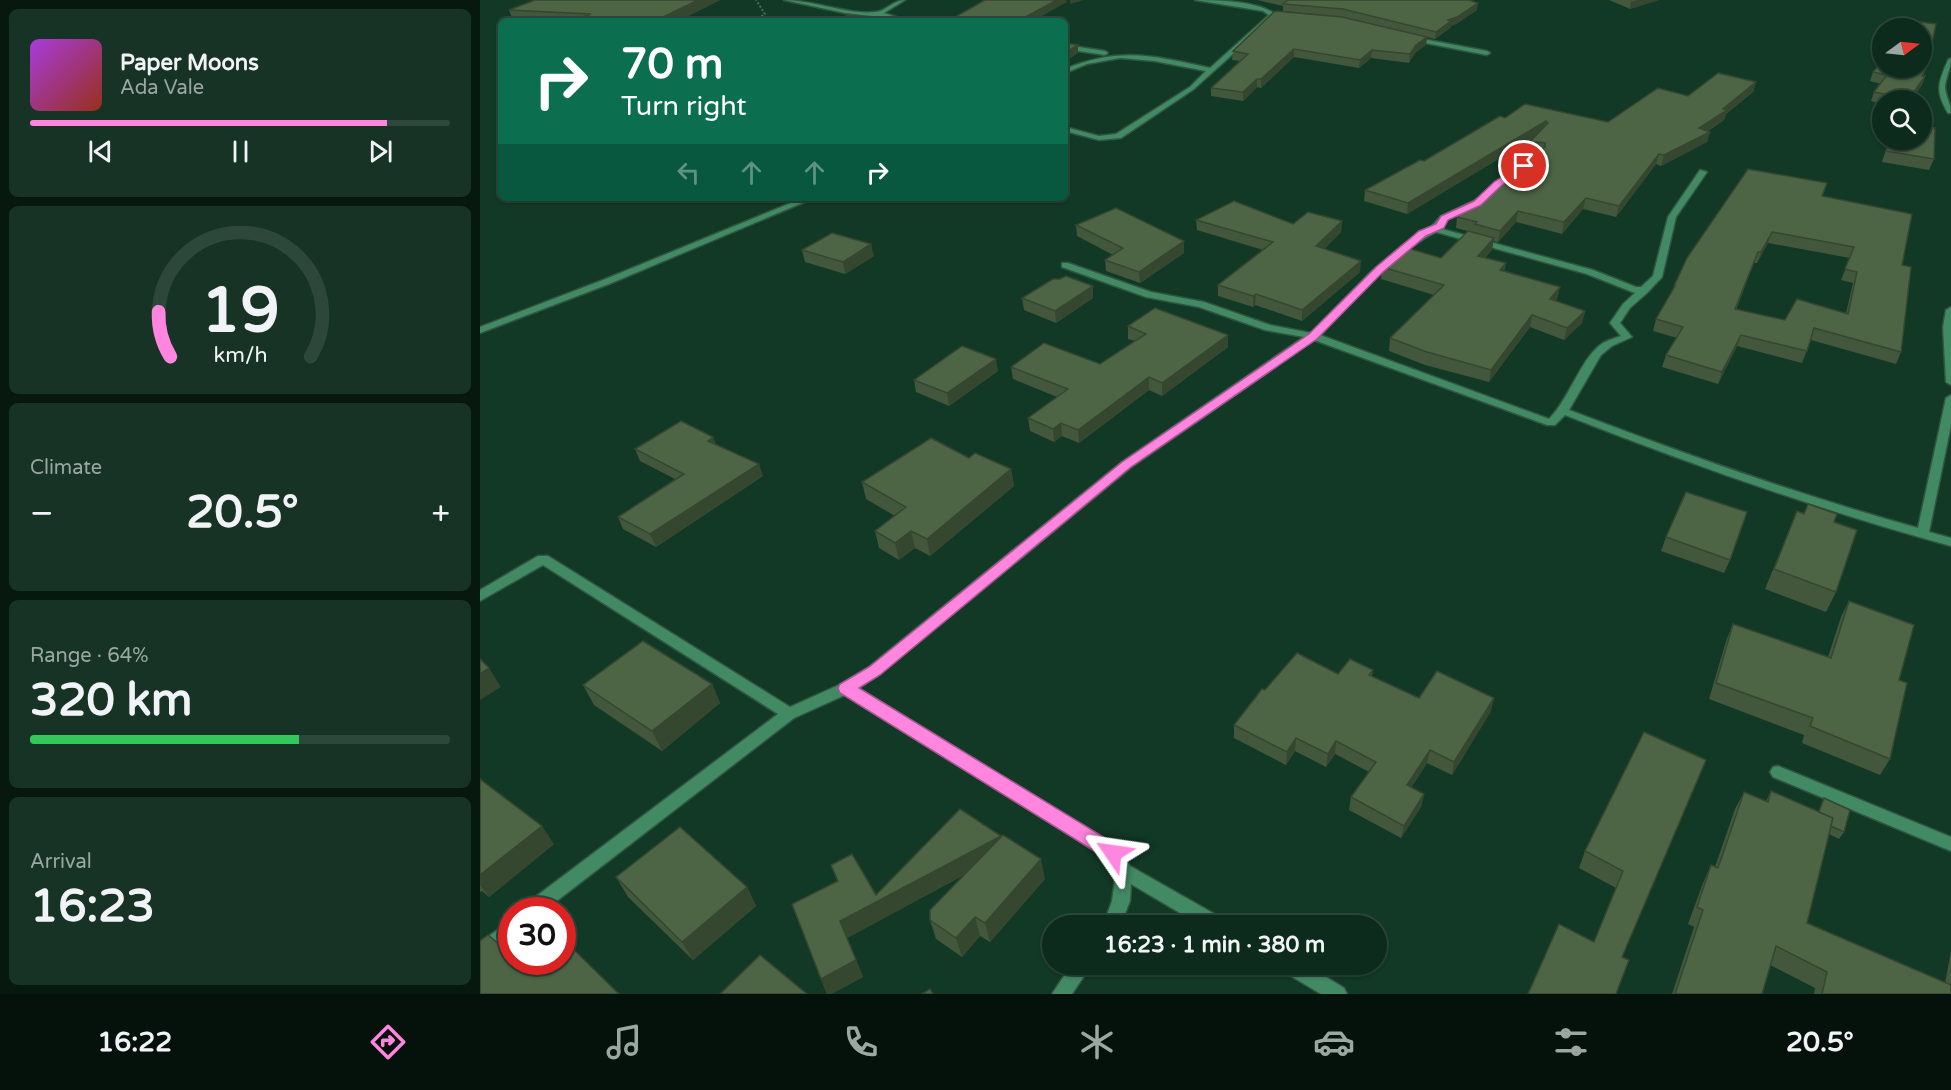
<!DOCTYPE html>
<html lang="en">
<head>
<meta charset="utf-8">
<style>
	body { margin:0; font-family:"Varela Round",sans-serif; background:#163325; color:#f1f3f6; height:100vh; display:flex; flex-direction:column; font-size:22px; white-space:nowrap }
	* { box-sizing:border-box; margin:0 }
	p { font-size:20px; color:#9aa7a3 }
	.icon { flex:none; width:33px; height:33px; fill:none; stroke:currentColor; stroke-width:2; stroke-linecap:round; stroke-linejoin:round }
	.map { position:relative; flex:1; overflow:hidden }
	.sheet { display:flex; flex-direction:column; gap:9px; padding:9px; background:#07180f; width:480px }
	.sheet>* { flex:none }
	.hud { position:absolute; left:18px; top:18px; width:570px; height:183px; border-radius:9px; box-shadow:0 2px 4px #0004,0 0 0 2px #2d473b; background:#0b6e4f; color:#fff; overflow:hidden }
	.needle { width:39px; rotate:75deg }
	.tools { position:absolute; left:1392px; top:18px; display:grid; gap:12px }
	.tools a { display:grid; place-items:center; width:60px; height:60px; border-radius:50%; background:#0d2b1c; box-shadow:0 2px 4px #0004,0 0 0 2px #2d473b; font-size:30px }
	.speed { position:absolute; left:18px; top:897px; display:flex; gap:12px; font-size:30px; font-weight:700; text-align:center }
	.speed>* { display:grid; place-content:center; width:78px; height:78px; border-radius:50%; background:#0d2b1c; box-shadow:0 2px 4px #0004,0 0 0 2px #2d473b; line-height:1 }
	.speed .limit { border:9px solid #d22; background:#fff; color:#111 }
	.pin { position:absolute; display:grid; place-items:center; width:51px; height:51px; color:#fff; margin:-26px; border:3px solid #fff; border-radius:50%; box-shadow:0 2px 6px #0007 }
	.me { position:absolute; width:66px; margin:-33px; rotate:302deg; stroke-linejoin:round; filter:drop-shadow(0 0 4px #0008) }
	.turn { display:flex; align-items:center; gap:21px; height:126px; padding:0 24px; font-size:27px }
	.turn .icon { width:78px; height:78px; stroke-width:2.5 }
	.turn b { display:block; font-size:42px; line-height:51px }
	.lanes { display:flex; align-items:center; height:57px; padding:0 24px; background:#0003; justify-content:center; gap:30px; direction:ltr }
	.lanes .off { opacity:.35 }
	.big { font-size:45px; font-weight:700; line-height:1.1 }
	.sheet .widget { flex:1; display:flex; flex-direction:column; justify-content:center; gap:9px; min-width:0; padding:0 21px; border-radius:9px; background:#163325 }
	.sheet .dial { align-items:center; gap:0 }
	.dial svg { height:156px; overflow:visible; fill:none; stroke:#2d473b; stroke-width:7; stroke-linecap:round; text-anchor:middle }
	.dial text { fill:#f1f3f6; stroke:none }
	.song { display:flex; align-items:center; gap:18px }
	.cover { width:72px; height:72px; border-radius:9px; background:linear-gradient(135deg,hsl(280 70% 55%),hsl(10 70% 35%)) }
	.played { height:6px; border-radius:3px; background:linear-gradient(90deg,#ff85df 85%,#2d473b 85%) }
	.keys { display:flex; justify-content:space-around; direction:ltr }
	.heat { display:flex; justify-content:space-between; align-items:center; font-size:33px; direction:ltr }
	.charge { height:9px; border-radius:4px; background:linear-gradient(90deg,#34c759 64%,#2d473b 0) }
	.trip { position:absolute; left:562px; top:915px; width:345px; height:60px; border-radius:30px; background:#0d2b1c; box-shadow:0 2px 4px #0004,0 0 0 2px #2d473b; font-weight:700; line-height:60px; text-align:center }
	.tab-bar { display:flex; height:96px; justify-content:space-around; align-items:center; background:#05110b; color:#9aa7a3 }
	.tab-bar .icon { width:42px; height:42px }
	.tab-bar .active { color:#ff85df }
	.tab-bar b { font-size:27px; color:#f1f3f6 }
	main { display:flex; flex:1; min-height:0 }
	.map>svg:first-child { display:block }
	.lines { fill:none; stroke-linecap:round; stroke-linejoin:round }
	.minor-casing { stroke:#305541; stroke-width:3 }
	.path { stroke:#4b6d5b; stroke-width:2; stroke-dasharray:2 2; stroke-linecap:butt }
	.minor { fill:#428a64; fill-rule:evenodd }
	.wall { fill:#42573b; fill-rule:evenodd }
	.shaded-wall { fill:#364730 }
	.building { fill:#4d6545; stroke:#364730; stroke-width:1.5; fill-rule:evenodd }
	.route { fill:#ff85df; stroke:#a65691; stroke-width:1.5 }
</style>
</head>
<body>
<main>
<section class="sheet">
<div class="widget">
<div class="song"><i class="cover"></i><div><b>Paper Moons</b><p>Ada Vale</p></div></div>
<div class="played"></div>
<div class="keys"><svg class="icon" aria-label="previous" viewBox="0 0 24 24"><path d="M18 5L8 12l10 7zM5 5v14"/></svg><svg class="icon" aria-label="pause" viewBox="0 0 24 24"><path d="M8 5v14M16 5v14"/></svg><svg class="icon" aria-label="next" viewBox="0 0 24 24"><path d="M6 5l10 7-10 7zM19 5v14"/></svg></div>
</div>
<div class="widget dial"><svg viewBox="0 0 100 80">
<path d="M14 69A42 42 0 1 1 86 69"/>
<path d="M14 69A42 42 0 0 1 8 46" stroke="#ff85df"/>
<text x="50" y="56" font-size="32" font-weight="700">19</text>
<text x="50" y="72" font-size="11">km/h</text>
</svg></div>
<div class="widget"><p>Climate</p>
<div class="heat"><a>−</a><b class="big">20.5°</b><a>+</a></div>
</div>
<div class="widget"><p>Range · 64%</p><b class="big">320 km</b><div class="charge"></div></div>
<div class="widget"><p>Arrival</p><b class="big">16:23</b></div>
</section>
<div class="map">
<svg width="1471" height="994" viewBox="0 0 1471 994">
	<rect width="100%" height="100%" fill="#113925"/>
	<g class="lines">
		<defs>
			<g id="minor">
				<path d="M304,0C333,0 368,15 395,12C405,12 413,0 425,0L404,13L428,21H416L400,17L365,13Z"/>
				<path d="M715,0C736,0 781,1 796,15L714,89L641,138L619,140L585,131V127L619,136L636,134L710,87L726,71L674,61L640,58L607,64L585,73V69C639,46 676,56 730,68L789,15L783,11Z"/>
				<path d="M932,37L1007,51L1010,53L1007,55L930,40V38Z"/>
				<path d="M585,45L625,51L628,53L625,55L585,49Z"/>
				<path d="M1471,58C1471,69 1465,78 1465,88C1466,97 1471,104 1471,113H1468C1455,91 1458,83 1468,60Z"/>
				<path d="M1220,170L1227,172L1196,217L1182,277L1168,292L1150,308L1140,323L1152,337L1132,346L1121,355L1089,410C1204,454 1319,495 1438,528L1466,398L1471,395V425L1449,532L1471,538V546C1340,510 1212,465 1085,415L1075,425H1067L834,340L650,468L399,675L378,688L639,848L650,866L745,920L747,926H722L651,884L650,901L640,926H623L632,901L636,872L627,858L365,695L314,718L65,910H44L46,904L298,714L63,565L0,601V590L58,556H68L310,707L361,684L389,667L642,462L824,337L785,330L719,307L666,297L582,267V263H588L671,292L724,302L790,325L831,333L890,273L923,245L950,228L961,216L1000,198L1004,200L1003,202L968,219L962,229L1113,270L1156,287H1161L1173,276L1188,217ZM956,232L1107,274L1155,293L1143,304L1130,323L1141,336C1135,338 1128,340 1123,343C1101,357 1090,398 1069,419L840,335C875,299 909,256 956,232Z"/>
				<path d="M323,198H334L129,284L0,333V327L123,280Z"/>
				<path d="M1471,307V385L1466,382L1463,327L1466,310Z"/>
				<path d="M1298,766L1471,837V851L1293,777L1290,772L1293,767Z"/>
				<path d="M32,920V939L6,959L0,961V942Z"/>
				<path d="M592,964H612L592,994H572Z"/>
				<path d="M798,964H825L864,988L867,994H841L801,970Z"/>
			</g>
		</defs>
		<use href="#minor" class="minor-casing"/>
		<g class="path">
			<path d="M275,21L285,14L276,0"/>
			<path d="M17,116L21,115"/>
		</g>
		<use href="#minor" class="minor"/>
	</g>
	<g class="wall">
		<path d="M55,0H240L198,21H57L33,20L29,10Z"/>
		<path d="M777,0H989L997,10L976,24L971,26L970,28L955,39L863,17L803,11V6Z"/>
		<path d="M1129,0H1179L1150,9Z"/>
		<path d="M1416,19L1456,24L1447,67L1443,76H1445L1442,85L1431,100H1402V104L1391,101L1394,92L1401,84L1390,81L1393,72L1402,61V68H1442V28H1413Z"/>
		<path d="M947,37L946,45L935,53L929,63L891,58L879,68L814,57L781,88L777,87L763,101L731,96V88L760,61L752,60L753,51Z"/>
		<path d="M1276,82L1273,92L1246,114L1244,120L1228,131L1230,132L1227,142L1181,166L1176,164L1136,217L1103,209L1082,234L1036,222L1018,242L1013,241L1012,250L1005,258L1025,272L1080,287L1077,299L1076,301L1105,311L1102,323L1084,340L1050,327L1009,382L945,365L909,351L910,338L954,295L901,279L902,267L961,258L988,231L976,228L977,217L1057,153L1054,152L1038,163L1055,137L927,214L884,201L885,190L944,161L1025,118L1128,122L1208,96Z"/>
		<path d="M1409,140H1442L1454,159L1449,170L1402,162Z"/>
		<path d="M1342,196L1422,265L1421,352L1416,364L1331,340L1322,363L1257,346L1238,384L1182,367L1186,355L1197,338L1173,331L1176,319L1191,293L1194,286ZM1288,243L1370,258L1361,280L1373,283L1366,313L1305,320L1256,310L1274,263H1277Z"/>
		<path d="M716,220L813,224L862,221L861,232L844,249L880,272L822,321L775,305L773,307L738,296V285L783,250L717,230Z"/>
		<path d="M596,225L704,241V253L660,283L626,271L625,260L633,255L597,236Z"/>
		<path d="M322,250L394,256L365,274L325,262Z"/>
		<path d="M542,298H613L576,323L544,310Z"/>
		<path d="M648,326L748,347L682,396L669,390L599,443L582,436L574,442L550,431L548,418L577,397L533,379L531,367L620,364L655,341L648,339Z"/>
		<path d="M518,371L469,406L436,392L434,380Z"/>
		<path d="M236,444L283,476L176,547L143,529L138,517L195,479L160,461L155,449Z"/>
		<path d="M489,458L531,469L534,486L450,556L435,548L419,560L399,548L395,531L415,516L386,499L382,482Z"/>
		<path d="M1317,511L1354,522L1356,592L1346,612L1285,589Z"/>
		<path d="M1186,537L1250,560L1244,573L1181,551Z"/>
		<path d="M1369,601L1419,680L1410,759L1400,775L1322,743L1324,735L1229,699L1246,641L1253,624L1348,657L1361,617Z"/>
		<path d="M893,670L892,676L939,698L1011,711L972,775L947,763L931,788L944,794L941,807L921,838L869,810L871,797L889,772L855,754L846,767L815,751L806,765L754,738V725L785,690L858,674Z"/>
		<path d="M232,684L240,703L182,751L114,705L103,685Z"/>
		<path d="M1164,732L1142,957L1114,942L1136,888L1099,868L1105,851Z"/>
		<path d="M0,779L74,844L9,897L2,891L0,892Z"/>
		<path d="M1291,791L1338,812L1344,798L1364,832L1359,839L1349,834L1327,923L1465,983L1471,951V994H1334L1335,988L1290,965L1282,994H1192L1214,927L1208,924L1223,883L1231,865L1235,867L1255,809L1264,792L1286,801Z"/>
		<path d="M480,809L565,879L510,942L500,936L482,957L456,939L450,920L484,875L367,938L383,977L351,994H347L341,979L357,881L351,865L396,895Z"/>
		<path d="M136,877L267,887L276,906L213,960L148,897Z"/>
	</g>
	<g class="shaded-wall">
		<path d="M218,0H240L198,21H175Z"/>
		<path d="M577,0H586L587,2L553,21H538Z"/>
		<path d="M590,0H604L590,4Z"/>
		<path d="M1157,0H1179L1150,9L1151,2Z"/>
		<path d="M998,3L997,10L976,24L971,26L970,28L955,39L956,32L968,20Z"/>
		<path d="M947,37L946,45L935,53L929,63L930,54L936,45Z"/>
		<path d="M598,45V53L585,62V53Z"/>
		<path d="M814,49V57L781,88V79Z"/>
		<path d="M892,50L891,58L879,68L880,60Z"/>
		<path d="M1445,76L1442,85L1431,100H1428Z"/>
		<path d="M777,79V87L763,101V92Z"/>
		<path d="M1276,82L1273,92L1246,114L1244,120L1216,138L1219,128Z"/>
		<path d="M1066,121L1064,131L927,214L928,203Z"/>
		<path d="M1230,132L1227,142L1181,166L1184,155Z"/>
		<path d="M1056,142L1054,152L1038,163L1040,152Z"/>
		<path d="M1179,154L1176,164L1136,217L1139,206Z"/>
		<path d="M1106,198L1103,209L1082,234L1084,222Z"/>
		<path d="M1038,211L1036,222L1018,242L1020,231Z"/>
		<path d="M862,221L861,232L835,258L836,246Z"/>
		<path d="M1292,232L1288,243L1277,263L1281,252Z"/>
		<path d="M1014,238L1012,250L996,267L998,256Z"/>
		<path d="M704,241V253L660,283L659,272Z"/>
		<path d="M391,244L394,256L365,274L363,262Z"/>
		<path d="M881,261L880,272L822,321V310Z"/>
		<path d="M1026,263L1024,275L1020,270Z"/>
		<path d="M613,286V298L576,323L575,311Z"/>
		<path d="M1080,287L1077,299L1068,311L1070,299Z"/>
		<path d="M776,294L775,305L773,307V296Z"/>
		<path d="M1105,311L1102,323L1084,340L1087,328Z"/>
		<path d="M1052,315L1050,327L1009,382L1011,370Z"/>
		<path d="M748,335V347L682,396V383Z"/>
		<path d="M1261,335L1257,346L1238,384L1242,372Z"/>
		<path d="M516,359L518,371L469,406L467,393Z"/>
		<path d="M669,377V390L599,443L598,430Z"/>
		<path d="M581,423L582,436L574,442L573,429Z"/>
		<path d="M233,437L238,449L228,441Z"/>
		<path d="M279,464L283,476L176,547L170,534Z"/>
		<path d="M531,469L534,486L450,556L447,539Z"/>
		<path d="M431,531L435,548L419,560L415,543Z"/>
		<path d="M9,668L21,687L0,700V674Z"/>
		<path d="M232,684L240,703L182,751L172,731Z"/>
		<path d="M1014,698L1011,711L972,775L974,762Z"/>
		<path d="M816,738L815,751L806,765L807,752Z"/>
		<path d="M856,741L855,754L846,767L848,754Z"/>
		<path d="M950,750L947,763L924,798L927,785Z"/>
		<path d="M944,794L941,807L921,838L924,826Z"/>
		<path d="M62,826L74,844L9,897L0,885V875Z"/>
		<path d="M521,836L525,853L367,938L360,921Z"/>
		<path d="M561,859L565,879L510,942L505,923Z"/>
		<path d="M267,887L276,906L213,960L202,942Z"/>
		<path d="M495,917L500,936L482,957L476,938Z"/>
		<path d="M376,960L383,977L351,994H347L341,979Z"/>
	</g>
	<g class="building">
		<path d="M55,0H218L175,21H93L111,14L29,10Z"/>
		<path d="M505,0H577L538,21H468Z"/>
		<path d="M808,0H989L998,3L977,17L968,20L971,21L956,32L863,9L803,4Z"/>
		<path d="M795,11L862,17L947,37L936,45L930,54L892,50L880,60L814,49L781,79H777L763,92L731,88L768,54L753,51Z"/>
		<path d="M366,15L419,21H369Z"/>
		<path d="M1416,19L1456,24L1447,67L1442,76H1445L1429,99L1394,92L1407,75L1393,72L1402,61V68H1442V28H1413Z"/>
		<path d="M585,43L598,45L585,53Z"/>
		<path d="M1238,73L1276,82L1243,109L1247,110L1219,128L1230,132L1184,155L1179,154L1139,206L1106,198L1084,222L1038,211L1020,231L995,224L997,222L977,217L994,200L1003,196L1023,177L1065,147V143L1056,142L1040,152L1068,123L1066,121L928,203L885,190L940,160L944,161L1020,116L1025,118L1045,104L1128,122L1178,88L1208,96Z"/>
		<path d="M1442,126L1455,128L1454,159L1406,151L1410,140H1442Z"/>
		<path d="M1268,169L1347,183L1342,196L1432,214L1422,265L1431,267L1421,352L1334,328L1327,351L1261,335L1242,372L1186,355L1203,327L1176,319L1195,286H1194L1207,258ZM1292,232L1374,247L1365,269L1377,272L1368,314L1317,299L1305,320L1255,309L1278,252H1281Z"/>
		<path d="M754,201L813,224L828,212L862,221L836,246L881,261L822,310L776,294L773,296L738,285L793,242L716,220Z"/>
		<path d="M636,208L704,241L659,272L625,260L643,248L596,225Z"/>
		<path d="M988,231L1014,238L998,256L1026,263L1020,270L1080,287L1070,299L1105,311L1087,328L1052,315L1011,370L947,352L910,338L964,285L902,267L924,247L961,258Z"/>
		<path d="M352,233L391,244L363,262L322,250Z"/>
		<path d="M586,276L613,286L575,311L542,298L573,279H580Z"/>
		<path d="M675,308L748,335L682,383L669,377L598,430L581,423L573,429L548,418L588,389L531,367L564,343L620,364L666,334L648,326Z"/>
		<path d="M482,346L516,359L467,393L434,380Z"/>
		<path d="M201,421L233,437L228,441L279,464L170,534L138,517L204,474L155,449Z"/>
		<path d="M451,438L489,458L495,453L531,469L447,539L431,531L415,543L395,531L426,507L382,482Z"/>
		<path d="M1206,492L1267,512L1250,560L1186,537Z"/>
		<path d="M1328,504L1357,514L1354,522L1377,530L1356,592L1294,569L1317,511L1324,514Z"/>
		<path d="M1369,601L1434,625L1419,680L1427,683L1410,759L1330,726L1333,718L1236,683L1253,624L1351,658Z"/>
		<path d="M163,641L232,684L172,731L103,685Z"/>
		<path d="M817,653L858,674L870,659L893,670L889,675L939,698L957,671L1014,698L974,762L950,750L927,785L944,794L924,826L871,797L896,762L856,741L848,754L816,738L807,752L754,725L782,689L785,690Z"/>
		<path d="M0,659L9,668L0,674Z"/>
		<path d="M1164,732L1226,760L1142,957L1149,960L1136,994H1048L1079,924L1114,942L1143,871L1105,851Z"/>
		<path d="M0,779L62,826L0,875Z"/>
		<path d="M1291,791L1353,818L1327,923L1471,985V994H1342L1347,972L1296,946L1282,994H1195L1223,910L1217,907L1231,865L1238,868L1264,792L1288,802Z"/>
		<path d="M1344,798L1370,810L1364,832L1351,826L1353,818L1339,812Z"/>
		<path d="M480,809L521,836L360,921L376,960L341,979L312,904L358,881L351,865L372,854L396,895Z"/>
		<path d="M200,827L267,887L202,942L136,877Z"/>
		<path d="M523,835L561,859L505,923L495,917L476,938L450,920V910Z"/>
		<path d="M8,935L32,955V962H82V938L139,994H0V941Z"/>
		<path d="M280,955L327,994H240Z"/>
		<path d="M450,989L453,994H442Z"/>
	</g>
	<path class="route" d="M1041,164L1049,166L1021,186L1001,205L968,220L964,228L946,236L903,272L837,339L651,467L400,675L379,688L640,847L643,853L640,859L633,861L627,859L360,693L358,688L360,684L389,667L642,462L829,334L896,267L939,231L956,224L961,216L994,201L1014,182Z"/>
</svg>
<div class="tools">
<a><svg class="needle" viewBox="-14 -14 28 28"><path d="M0-13l5 13h-10z" fill="#e53935"/><path d="M0 13l5-13h-10z" fill="#9aa7a3"/></svg></a>
<a><svg class="icon" aria-label="search" viewBox="0 0 24 24"><circle cx="10" cy="10" r="6"/><path d="M15 15l6 6"/></svg></a>
</div>
<div class="speed"><div class="limit">30</div></div>
<div class="pin" style="left:1044px;top:166px;background:#d93025"><svg class="icon" aria-label="arrive" viewBox="0 0 24 24"><path d="M6 21V4h12l-3 4 3 4H6"/></svg></div>
<svg class="me" style="left:633px;top:853px" viewBox="-20 -20 40 40"><path d="M0-17L14 15 0 8-14 15z" fill="#ff85df" stroke="#fff" stroke-width="4"/></svg>
<div class="trip">16:23 · 1 min · 380 m</div>
<div class="hud">
<div class="turn"><svg class="icon" aria-label="right" viewBox="0 0 24 24"><path d="M7 20v-9h11M14 6l5 5-5 5"/></svg><div><b>70 m</b>Turn right</div></div>
<div class="lanes"><svg class="icon off" aria-label="left" viewBox="0 0 24 24"><path d="M17 20v-9H6M10 6l-5 5 5 5"/></svg><svg class="icon off" aria-label="ahead" viewBox="0 0 24 24"><path d="M12 20V5M6 11l6-6 6 6"/></svg><svg class="icon off" aria-label="ahead" viewBox="0 0 24 24"><path d="M12 20V5M6 11l6-6 6 6"/></svg><svg class="icon" aria-label="right" viewBox="0 0 24 24"><path d="M7 20v-9h11M14 6l5 5-5 5"/></svg></div>
</div>
</div>
</main>
<nav class="tab-bar">
<b>16:22</b>
<svg class="icon active" aria-label="directions" viewBox="0 0 24 24"><path d="M12 3l9 9-9 9-9-9zM9 14v-3h6M13 9l2 2-2 2"/></svg>
<svg class="icon" aria-label="music" viewBox="0 0 24 24"><path d="M9 18V5l10-2v13"/><circle cx="6" cy="18" r="3"/><circle cx="16" cy="16" r="3"/></svg>
<svg class="icon" aria-label="phone" viewBox="0 0 24 24"><path d="M5 4h4l2 5-3 2q2 4 5 5l2-3 5 2v4C11 20 4 13 5 4z"/></svg>
<svg class="icon" aria-label="climate" viewBox="0 0 24 24"><path d="M12 3v18M4 7l16 10M4 17L20 7"/></svg>
<svg class="icon" aria-label="car" viewBox="0 0 24 24"><path d="M5 17H2v-5l4-1 3-4h7l3 4 3 1v5h-3M9 17h6M6 11h13"/><circle cx="7" cy="17" r="2"/><circle cx="17" cy="17" r="2"/></svg>
<svg class="icon" aria-label="filters" viewBox="0 0 24 24"><path d="M4 7h16M4 17h16"/><circle cx="9" cy="7" r="2"/><circle cx="15" cy="17" r="2"/></svg>
<b>20.5°</b>
</nav>
</body>
</html>
